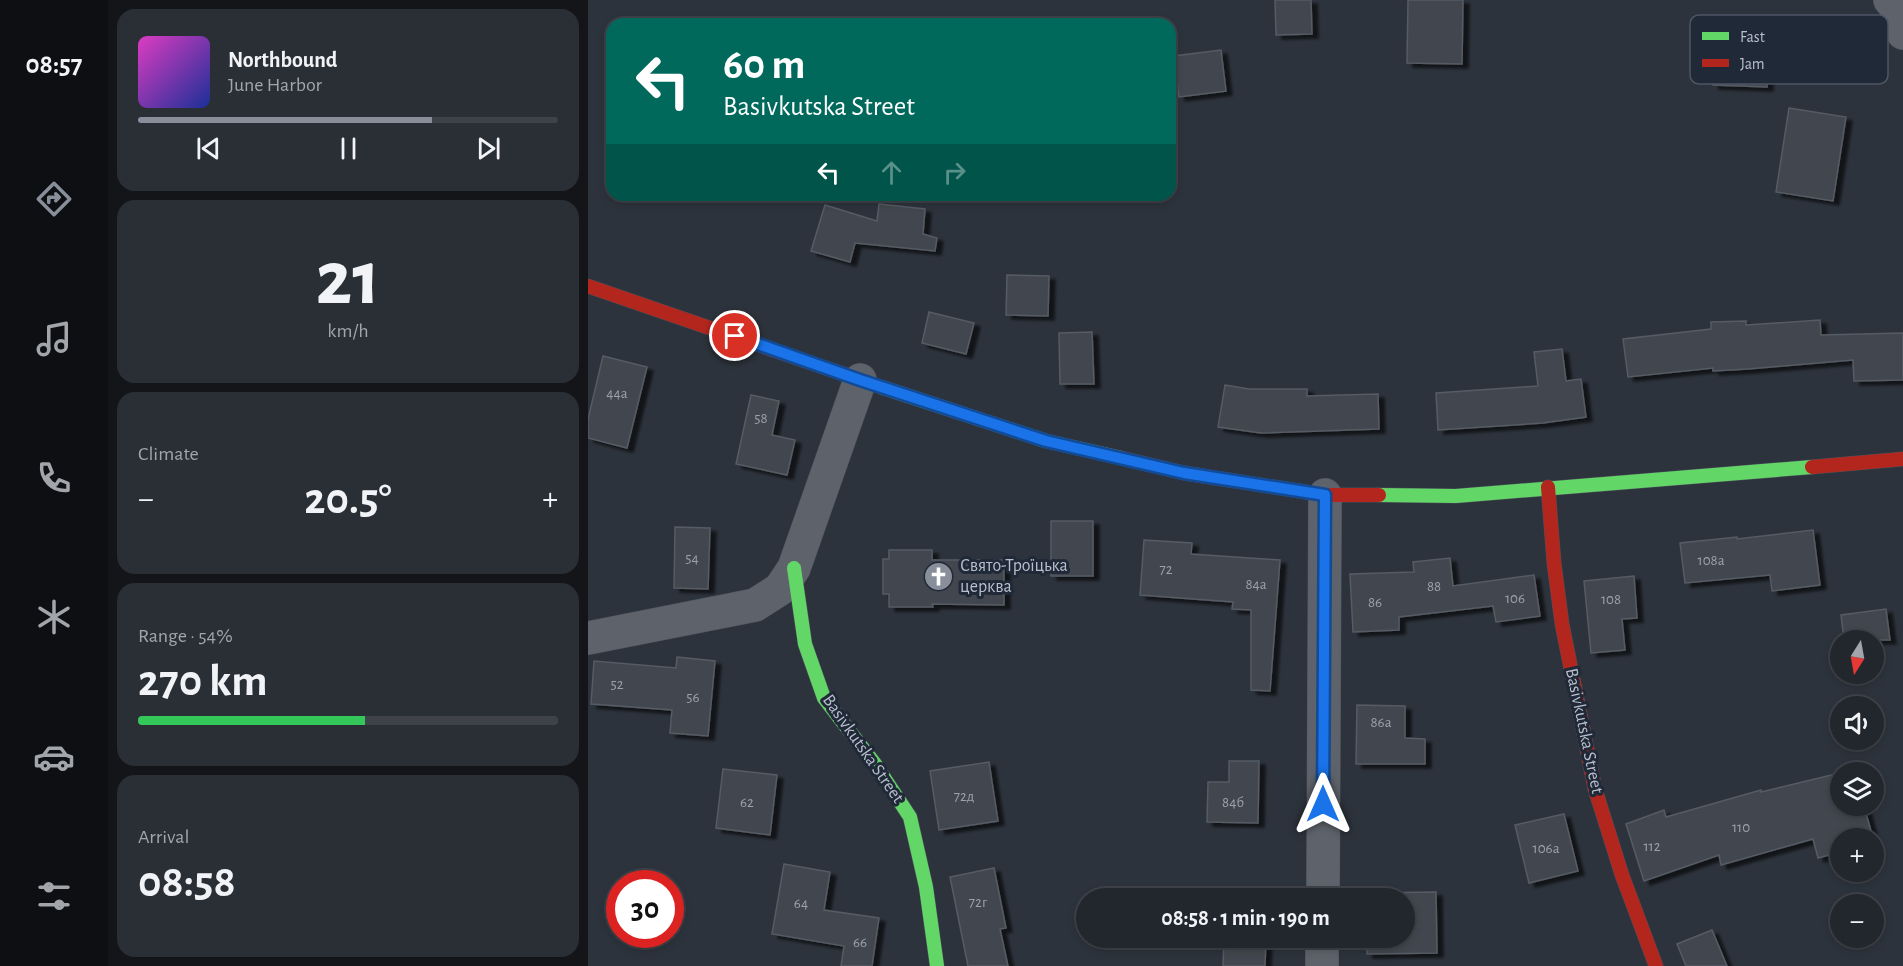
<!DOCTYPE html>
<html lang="en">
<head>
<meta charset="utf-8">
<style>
	body { margin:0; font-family:"Alegreya Sans",sans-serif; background:#2a2e35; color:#f1f3f6; height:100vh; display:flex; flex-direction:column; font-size:22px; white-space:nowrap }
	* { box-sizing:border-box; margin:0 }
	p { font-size:20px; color:#a2a5aa }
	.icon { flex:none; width:33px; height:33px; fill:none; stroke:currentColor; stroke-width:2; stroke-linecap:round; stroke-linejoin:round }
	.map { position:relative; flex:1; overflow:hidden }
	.side { display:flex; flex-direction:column; gap:9px; padding:9px; background:#131519; width:480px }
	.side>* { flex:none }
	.guide { position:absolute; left:18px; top:18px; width:570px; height:183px; border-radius:18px; box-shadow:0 3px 9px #0003,0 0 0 2px #3f4349; background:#00695c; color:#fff; overflow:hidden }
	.needle { width:39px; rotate:191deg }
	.fabs { position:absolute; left:1242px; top:630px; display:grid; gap:12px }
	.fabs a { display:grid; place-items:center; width:54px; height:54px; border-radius:50%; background:#22262d; box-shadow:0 3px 9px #0003,0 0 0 2px #3f4349; font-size:30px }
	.speed { position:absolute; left:18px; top:870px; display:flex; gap:12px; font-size:30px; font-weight:700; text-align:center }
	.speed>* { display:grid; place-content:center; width:78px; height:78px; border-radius:50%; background:#22262d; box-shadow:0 3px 9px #0003,0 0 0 2px #3f4349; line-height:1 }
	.speed .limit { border:9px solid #d22; background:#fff; color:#111 }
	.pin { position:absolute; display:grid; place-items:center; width:51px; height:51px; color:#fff; margin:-26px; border:3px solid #fff; border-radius:50%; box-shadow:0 2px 6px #0007 }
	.me { position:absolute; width:66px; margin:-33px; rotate:0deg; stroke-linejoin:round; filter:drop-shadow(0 0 4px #0008) }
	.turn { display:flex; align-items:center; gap:21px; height:126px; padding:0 18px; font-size:27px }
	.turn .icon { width:78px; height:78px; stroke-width:2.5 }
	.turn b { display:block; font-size:42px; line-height:51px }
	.lanes { display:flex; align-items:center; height:57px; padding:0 18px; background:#0003; justify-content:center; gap:30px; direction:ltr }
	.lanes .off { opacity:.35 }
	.big { font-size:45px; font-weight:700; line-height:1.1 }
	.side .tile { flex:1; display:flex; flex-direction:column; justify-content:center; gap:9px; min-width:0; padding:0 21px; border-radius:18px; background:#2a2e35 }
	.side .dial { align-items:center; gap:0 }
	.dial b { font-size:78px; line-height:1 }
	.song { display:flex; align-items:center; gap:18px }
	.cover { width:72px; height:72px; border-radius:9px; background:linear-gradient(135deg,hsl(310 70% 55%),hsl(230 70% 35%)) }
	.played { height:6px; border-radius:3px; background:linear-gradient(90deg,#888e9a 70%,#3f4349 70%) }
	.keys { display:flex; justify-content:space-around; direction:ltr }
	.heat { display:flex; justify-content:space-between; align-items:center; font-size:33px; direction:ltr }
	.charge { height:9px; border-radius:4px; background:linear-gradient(90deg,#34c759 54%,#3f4349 0) }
	.trip { position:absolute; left:488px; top:888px; width:339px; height:60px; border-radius:30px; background:#22262d; box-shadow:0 3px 9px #0003,0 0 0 2px #3f4349; font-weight:700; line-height:60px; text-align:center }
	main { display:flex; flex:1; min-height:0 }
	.menu { display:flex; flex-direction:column; width:108px; justify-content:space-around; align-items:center; background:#0e0f12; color:#a2a5aa }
	.menu .icon { width:42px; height:42px }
	.menu .current { color:#888e9a }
	.menu b { font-size:27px; color:#f1f3f6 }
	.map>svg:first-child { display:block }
	.building { fill:#424750; stroke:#565b63; stroke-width:1.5; filter:url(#shadow) }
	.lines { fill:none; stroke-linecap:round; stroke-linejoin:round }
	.street-casing { stroke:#4b5059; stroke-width:34 }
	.fast-casing { stroke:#4b5059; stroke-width:15 }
	.jam-casing { stroke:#4b5059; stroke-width:15 }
	.street { stroke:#5e626a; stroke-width:33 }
	.fast { stroke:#63d668; stroke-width:14 }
	.jam { stroke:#b3261e; stroke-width:14 }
	.route-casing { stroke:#114b97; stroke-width:15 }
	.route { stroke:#1a73e8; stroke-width:10 }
	.labels { text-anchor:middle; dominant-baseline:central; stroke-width:6; stroke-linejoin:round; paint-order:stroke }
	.number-label { font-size:15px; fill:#9ba1ad }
	.poi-label { font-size:18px; fill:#b9bfcc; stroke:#202938; text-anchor:start }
	.street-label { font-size:18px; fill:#b9bfcc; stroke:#202938 }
	.key { fill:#202938; stroke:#4e5664; stroke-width:1.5 }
	.key-label { font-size:16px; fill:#b9bfcc }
</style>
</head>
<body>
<main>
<nav class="menu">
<b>08:57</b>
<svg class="icon current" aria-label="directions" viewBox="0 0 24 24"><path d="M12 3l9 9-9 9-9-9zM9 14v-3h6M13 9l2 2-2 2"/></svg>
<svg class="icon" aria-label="music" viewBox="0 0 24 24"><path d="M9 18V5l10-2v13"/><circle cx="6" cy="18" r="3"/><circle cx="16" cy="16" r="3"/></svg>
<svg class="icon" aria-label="phone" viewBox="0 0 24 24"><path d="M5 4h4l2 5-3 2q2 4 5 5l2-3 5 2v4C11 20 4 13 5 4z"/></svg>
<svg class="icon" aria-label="climate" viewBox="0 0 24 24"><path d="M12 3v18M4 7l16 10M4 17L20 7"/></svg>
<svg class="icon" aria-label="car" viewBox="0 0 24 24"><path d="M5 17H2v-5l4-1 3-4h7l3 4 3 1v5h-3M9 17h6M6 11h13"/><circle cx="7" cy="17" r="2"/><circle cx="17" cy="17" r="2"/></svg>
<svg class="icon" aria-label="filters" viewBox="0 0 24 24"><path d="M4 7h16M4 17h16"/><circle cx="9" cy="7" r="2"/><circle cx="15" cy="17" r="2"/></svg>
</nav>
<section class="side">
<div class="tile">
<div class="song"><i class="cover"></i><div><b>Northbound</b><p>June Harbor</p></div></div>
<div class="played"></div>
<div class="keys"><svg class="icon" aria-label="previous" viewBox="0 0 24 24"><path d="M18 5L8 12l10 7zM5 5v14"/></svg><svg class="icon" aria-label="pause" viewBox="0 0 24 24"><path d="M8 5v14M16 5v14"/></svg><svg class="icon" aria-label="next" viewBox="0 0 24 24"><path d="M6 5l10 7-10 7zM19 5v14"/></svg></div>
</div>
<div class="tile dial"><b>21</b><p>km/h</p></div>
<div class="tile"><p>Climate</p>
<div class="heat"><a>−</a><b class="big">20.5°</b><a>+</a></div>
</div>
<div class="tile"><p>Range · 54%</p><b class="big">270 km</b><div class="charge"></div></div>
<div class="tile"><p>Arrival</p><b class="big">08:58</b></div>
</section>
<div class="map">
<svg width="1315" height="966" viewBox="0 0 1315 966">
	<defs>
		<filter id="shadow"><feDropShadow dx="6" dy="4" stdDeviation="1.5" flood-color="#0009"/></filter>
	</defs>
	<rect width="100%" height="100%" fill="#2d333c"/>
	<g class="building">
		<path d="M687,0H723L724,34L688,35Z"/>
		<path d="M820,0H875L874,64L819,63Z"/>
		<path d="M1126,41L1181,42L1179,87L1125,85Z"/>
		<path d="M633,50L638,91L591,97L586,56Z"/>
		<path d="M1201,108L1258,117L1245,201L1188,192Z"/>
		<path d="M291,204L337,209L335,234L349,238L347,251L267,243L262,262L223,251L237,205L289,221Z"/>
		<path d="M419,275L461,276L460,316L418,315Z"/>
		<path d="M341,312L386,323L378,354L334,343Z"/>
		<path d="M1232,320L1233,335L1315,333V380L1266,381L1265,360L1160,369L1125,371V368L1040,377L1035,339L1123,329V322L1158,321V325Z"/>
		<path d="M504,332L506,384H472L471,333Z"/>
		<path d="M974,349L978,381L993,379L998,417L955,423L850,430L848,393L950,386L946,352Z"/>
		<path d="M15,356L59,367L39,448L0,438V419Z"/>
		<path d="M637,385L661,389H719V396L790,394L791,429L673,433L630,427Z"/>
		<path d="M163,395L191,401L184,435L207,440L199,475L148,464Z"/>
		<rect x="463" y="521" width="42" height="55"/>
		<path d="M87,527L122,528L120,589L86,588Z"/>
		<path d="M1225,530L1232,585L1184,591L1182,575L1097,583L1092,543L1149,537V539Z"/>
		<path d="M556,540L604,543L603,554L692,560L682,691L663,690V610L644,609L645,602L552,595Z"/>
		<path d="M301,550H344V560H416V605L344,604L345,607H301V594H295V559H301Z"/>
		<path d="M862,558L865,586L946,575L952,616L908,622L905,606L811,617V630L765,632L762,574L826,572L825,562Z"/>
		<path d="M1046,576L1049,618L1034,619L1037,650L1003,653L996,581Z"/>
		<path d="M1298,609L1302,640H1256L1253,615Z"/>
		<path d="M89,657L127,661L120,736L82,733L84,710L3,704L6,661L88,668Z"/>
		<path d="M769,705L817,706V738L837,739V764H768Z"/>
		<path d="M641,761H671L670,823L619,822L620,782H641Z"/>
		<path d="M401,762L410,821L351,830L342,771Z"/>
		<path d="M135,769L189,775L182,835L128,828Z"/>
		<path d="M1252,773V806H1276L1285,838H1252V852L1230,858L1225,839L1133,865L1131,855L1056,881L1038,824L1076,810L1078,817L1173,790V792Z"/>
		<path d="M976,814L990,871L941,883L927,825Z"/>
		<path d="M196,864L242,872L236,910L291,918L284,966H253L256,946L184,934Z"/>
		<path d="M406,868L418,928L412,929L420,966H380L362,877Z"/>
		<path d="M848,892L849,953L779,954V938H816V898H779V893Z"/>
		<path d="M1124,930L1139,966H1098L1089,944Z"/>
		<path d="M636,938H678L677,966H635Z"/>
	</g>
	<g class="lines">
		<defs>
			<g id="street">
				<path d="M1302,0L1310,9L1315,33"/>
				<path d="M0,638L167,605L192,589L206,568L272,380"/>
				<path d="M735,898L737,495"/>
				<path d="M734,966V938"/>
			</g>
			<g id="fast">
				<path d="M293,387L458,441L533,458"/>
				<path d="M791,495L868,496L1224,467"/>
				<path d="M206,568L217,644L236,698L287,764L322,817L338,887L349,966"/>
			</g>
			<g id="jam">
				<path d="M0,286L293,387"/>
				<path d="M533,458L596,473L737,495H791"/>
				<path d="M1224,467L1315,459"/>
				<path d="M960,487L966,563L974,624L1007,789L1034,875L1068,966"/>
			</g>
		</defs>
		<use href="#street" class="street-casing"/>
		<use href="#fast" class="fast-casing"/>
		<use href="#jam" class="jam-casing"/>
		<use href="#street" class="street"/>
		<use href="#fast" class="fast"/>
		<use href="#jam" class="jam"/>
	</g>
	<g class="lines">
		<defs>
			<path id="route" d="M147,336L272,380L458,441L596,473L737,495L735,804"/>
		</defs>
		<use href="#route" class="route-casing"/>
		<use href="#route" class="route"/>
	</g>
	<defs>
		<symbol id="church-disc" viewBox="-11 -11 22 22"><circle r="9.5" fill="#888e9a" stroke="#202938"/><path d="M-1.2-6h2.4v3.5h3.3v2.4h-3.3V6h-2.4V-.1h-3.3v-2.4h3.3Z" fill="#fff"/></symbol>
	</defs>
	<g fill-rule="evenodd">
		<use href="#church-disc" x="334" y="560" width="33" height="33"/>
	</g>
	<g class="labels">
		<g class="number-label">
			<text x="29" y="393">44а</text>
			<text x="173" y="418">58</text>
			<text x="104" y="558">54</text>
			<text x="1123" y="560">108а</text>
			<text x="578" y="569">72</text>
			<text x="668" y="584">84а</text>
			<text x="846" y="586">88</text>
			<text x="927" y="598">106</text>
			<text x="1023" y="599">108</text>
			<text x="787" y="602">86</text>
			<text x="29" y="684">52</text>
			<text x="105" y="697">56</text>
			<text x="793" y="722">86а</text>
			<text x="376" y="796">72д</text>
			<text x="159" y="802">62</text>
			<text x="645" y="802">84б</text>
			<text x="1153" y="827">110</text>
			<text x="1064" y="846">112</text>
			<text x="958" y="848">106а</text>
			<text x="390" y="902">72г</text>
			<text x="213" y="903">64</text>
			<text x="272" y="942">66</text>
		</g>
		<g class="poi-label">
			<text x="372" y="566">Свято-Троїцька<tspan x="372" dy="21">церква</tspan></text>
		</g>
		<g class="street-label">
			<text transform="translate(996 731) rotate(78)">Basivkutska Street</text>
			<text transform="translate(275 749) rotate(55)">Basivkutska Street</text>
		</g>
	</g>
	<rect x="1102" y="15" width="198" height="69" rx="9" class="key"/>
	<rect x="1114" y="32" width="27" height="8" fill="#63d668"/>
	<rect x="1114" y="59" width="27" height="8" fill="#b3261e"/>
	<g class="key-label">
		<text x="1152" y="42">Fast</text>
		<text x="1152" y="69">Jam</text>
	</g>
</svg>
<div class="fabs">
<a><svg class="needle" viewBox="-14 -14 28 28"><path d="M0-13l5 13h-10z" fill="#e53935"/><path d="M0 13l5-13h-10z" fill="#a2a5aa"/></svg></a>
<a><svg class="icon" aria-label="sound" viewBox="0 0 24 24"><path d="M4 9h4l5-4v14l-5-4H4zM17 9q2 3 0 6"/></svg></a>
<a><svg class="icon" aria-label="layers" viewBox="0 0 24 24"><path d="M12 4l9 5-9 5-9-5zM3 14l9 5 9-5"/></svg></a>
<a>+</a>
<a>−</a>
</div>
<div class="speed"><div class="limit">30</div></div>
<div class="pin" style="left:147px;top:336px;background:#d93025"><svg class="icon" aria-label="arrive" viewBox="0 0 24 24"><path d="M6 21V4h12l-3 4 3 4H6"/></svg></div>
<svg class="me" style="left:735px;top:804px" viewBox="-20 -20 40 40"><path d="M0-17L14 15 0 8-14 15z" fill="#1a73e8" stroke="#fff" stroke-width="4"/></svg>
<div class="trip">08:58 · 1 min · 190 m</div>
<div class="guide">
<div class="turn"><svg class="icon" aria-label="left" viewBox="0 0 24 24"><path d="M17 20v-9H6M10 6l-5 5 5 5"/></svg><div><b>60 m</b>Basivkutska Street</div></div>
<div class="lanes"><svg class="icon" aria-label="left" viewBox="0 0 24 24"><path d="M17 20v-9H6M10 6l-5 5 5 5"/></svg><svg class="icon off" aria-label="ahead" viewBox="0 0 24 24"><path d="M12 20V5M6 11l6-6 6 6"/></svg><svg class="icon off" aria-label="right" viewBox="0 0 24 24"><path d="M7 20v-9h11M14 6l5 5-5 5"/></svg></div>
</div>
</div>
</main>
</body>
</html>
